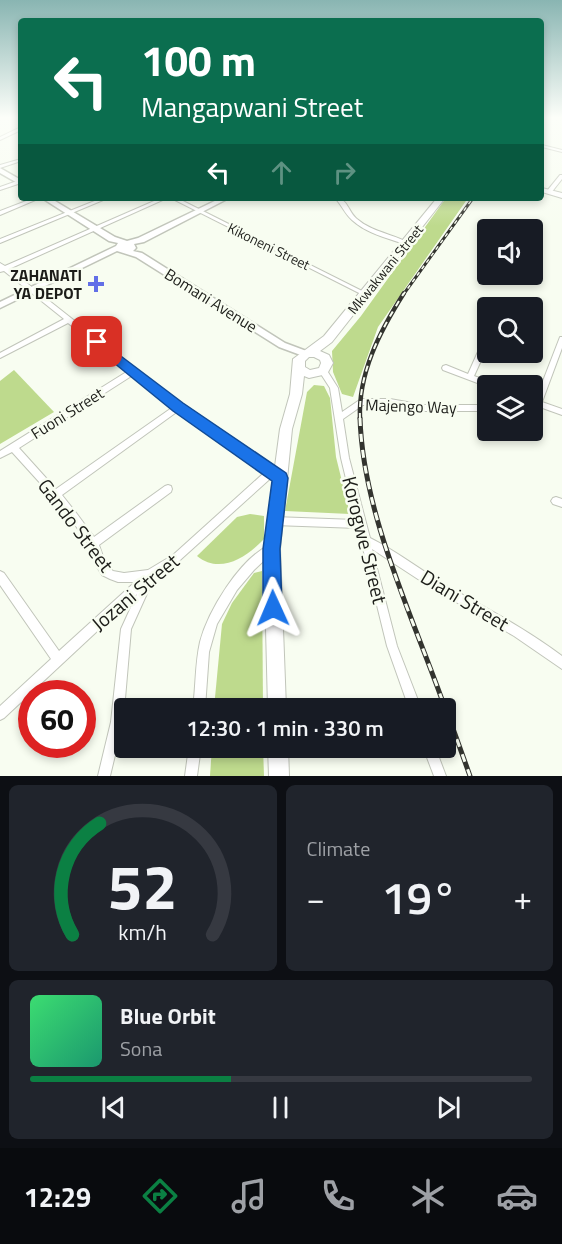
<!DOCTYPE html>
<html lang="en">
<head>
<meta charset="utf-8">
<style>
	body { margin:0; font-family:"Titillium Web",sans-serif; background:#20242c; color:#f1f3f6; height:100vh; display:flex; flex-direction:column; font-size:22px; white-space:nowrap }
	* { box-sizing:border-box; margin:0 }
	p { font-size:20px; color:#9ea1a6 }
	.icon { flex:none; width:33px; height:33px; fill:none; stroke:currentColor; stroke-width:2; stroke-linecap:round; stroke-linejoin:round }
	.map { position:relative; height:776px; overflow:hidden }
	.sheet { display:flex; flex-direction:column; gap:9px; padding:9px; background:#0d0f14; flex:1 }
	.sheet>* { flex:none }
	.guide { position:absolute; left:18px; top:18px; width:526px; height:183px; border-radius:6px; box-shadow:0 3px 9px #0003; background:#0b6e4f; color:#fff; overflow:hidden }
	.controls { position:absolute; left:477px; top:219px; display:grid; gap:12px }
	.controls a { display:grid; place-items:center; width:66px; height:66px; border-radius:6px; background:#171b24; box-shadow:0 3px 9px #0003; font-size:30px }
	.speed { position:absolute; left:18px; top:680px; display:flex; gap:12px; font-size:30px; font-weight:700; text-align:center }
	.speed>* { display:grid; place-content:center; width:78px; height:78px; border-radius:50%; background:#171b24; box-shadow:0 3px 9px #0003; line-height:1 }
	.speed .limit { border:9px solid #d22; background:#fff; color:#111 }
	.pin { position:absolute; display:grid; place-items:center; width:51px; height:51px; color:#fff; margin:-26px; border-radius:12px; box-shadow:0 3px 9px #0006 }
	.me { position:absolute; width:66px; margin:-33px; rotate:359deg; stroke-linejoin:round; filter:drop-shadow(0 0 4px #0008) }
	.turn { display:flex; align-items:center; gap:21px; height:126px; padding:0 24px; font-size:27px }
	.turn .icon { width:78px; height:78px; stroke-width:2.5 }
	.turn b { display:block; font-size:42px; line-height:51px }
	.lanes { display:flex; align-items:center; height:57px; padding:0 24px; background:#0003; justify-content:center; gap:30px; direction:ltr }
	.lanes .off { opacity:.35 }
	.big { font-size:45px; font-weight:600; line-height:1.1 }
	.sheet .widget { flex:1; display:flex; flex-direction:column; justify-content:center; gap:9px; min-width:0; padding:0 21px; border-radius:9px; background:#20242c }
	.sheet .dial { align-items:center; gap:0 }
	.dial svg { height:156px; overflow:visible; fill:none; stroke:#363941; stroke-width:7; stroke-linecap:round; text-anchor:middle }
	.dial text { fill:#f1f3f6; stroke:none }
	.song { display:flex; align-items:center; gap:18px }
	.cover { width:72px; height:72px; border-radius:9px; background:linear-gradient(135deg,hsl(140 70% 55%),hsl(160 70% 35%)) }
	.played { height:6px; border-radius:3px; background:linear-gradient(90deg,#0b8043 40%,#363941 40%) }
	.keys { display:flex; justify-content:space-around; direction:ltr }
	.heat { display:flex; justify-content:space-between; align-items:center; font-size:33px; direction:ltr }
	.sheet .tiles { flex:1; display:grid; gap:9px; grid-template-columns:1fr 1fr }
	.widget:last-child { grid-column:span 2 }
	.trip { position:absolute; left:114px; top:698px; width:342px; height:60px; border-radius:6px; background:#171b24; box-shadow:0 3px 9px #0003; font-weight:600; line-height:60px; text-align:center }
	.tabs { display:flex; height:96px; justify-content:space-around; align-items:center; background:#090b0e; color:#9ea1a6 }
	.tabs .icon { width:42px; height:42px }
	.tabs .selected { color:#0b8043 }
	.tabs b { font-size:27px; color:#f1f3f6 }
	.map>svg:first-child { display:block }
	.green { fill:#beda8d }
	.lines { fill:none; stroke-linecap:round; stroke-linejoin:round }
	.street-casing { stroke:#c1c5ba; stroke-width:2 }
	.secondary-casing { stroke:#c1c5ba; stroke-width:3 }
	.primary-casing { stroke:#c1c5ba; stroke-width:2 }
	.street { fill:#fff; fill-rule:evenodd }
	.secondary { fill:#fff; fill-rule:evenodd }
	.primary { fill:#fff; fill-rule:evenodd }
	.rail-far2-casing { stroke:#33342f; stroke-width:3 }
	.rail-far1-casing { stroke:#33342f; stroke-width:4.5 }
	.rail-casing { stroke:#33342f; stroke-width:5 }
	.rail-far2 { stroke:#f8fdf1; stroke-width:1.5; stroke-dasharray:4; stroke-linecap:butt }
	.rail-far1 { stroke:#f8fdf1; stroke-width:2; stroke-dasharray:6; stroke-linecap:butt }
	.rail { stroke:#f8fdf1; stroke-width:3; stroke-dasharray:8; stroke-linecap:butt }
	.route { fill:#1a73e8; stroke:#114b97; stroke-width:1.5 }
	.poi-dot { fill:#626fe7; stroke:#f8fdf1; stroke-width:2 }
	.labels { text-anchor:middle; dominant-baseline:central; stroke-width:5; stroke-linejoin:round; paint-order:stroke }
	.far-street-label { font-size:14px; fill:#1c1d19; stroke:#f8fdf1 }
	.poi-label { font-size:16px; font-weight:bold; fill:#1c1d19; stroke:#f8fdf1; text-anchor:end }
	.street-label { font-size:16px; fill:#1c1d19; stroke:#f8fdf1 }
	.near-street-label { font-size:20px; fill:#1c1d19; stroke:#f8fdf1 }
</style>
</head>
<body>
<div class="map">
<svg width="562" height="776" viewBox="0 0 562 776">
	<rect width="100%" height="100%" fill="#f8fdf1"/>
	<g class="green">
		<path d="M446,198H468L378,327L353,397L342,394L333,372L332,351L361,316Z"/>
		<path d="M14,370L54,412L0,444V381Z"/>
		<path d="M314,385L324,386L330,398L336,457L350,514L285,511L307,392Z"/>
		<path d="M250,514L264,516V539C247,557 220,575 197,556L237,517Z"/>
		<path d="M262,571L263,708H214L222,624L232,603L254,573Z"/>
		<path d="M212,747H263L264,776H210Z"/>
	</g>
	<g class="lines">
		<defs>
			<g id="street">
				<path d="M21,127V130L0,140V137Z"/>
				<path d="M542,145L562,150V152L542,147Z"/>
				<path d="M21,159V161L0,168V165Z"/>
				<path d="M560,175H562V179L551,193H547V191Z"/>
				<path d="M17,181H21V183L0,190V187Z"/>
				<path d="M34,198H40L0,215V211Z"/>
				<path d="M102,198H108L0,243V239Z"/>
				<path d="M161,198H167L9,269L181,405L277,471L278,474L277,477H272L179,561L154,578L131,629L123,722L110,776H98L111,722L121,629L137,594L4,718L0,720V706L51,659L0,585V571L4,573L59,651L135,582H118L110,579L102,575L97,567L89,545L71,519L51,495L12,452L0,458V451L128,371L68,323L0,358V353L64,319L4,271L0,272V263L5,266ZM133,375L173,407L56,489L19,448ZM178,411L265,472L173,555L148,570L124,573L113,571L106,565L99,545L171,492L172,489L171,486L168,485L165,486L94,537L77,514L62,495Z"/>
				<path d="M171,198H177L368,294L365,296L363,295Z"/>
				<path d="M335,198C348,198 348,212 357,219C372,232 393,234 409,243L408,244H404C387,238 366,233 352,220C344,213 342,205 335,198Z"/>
				<path d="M486,334H488V345L474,376L496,384V386H488V387L443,370L442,368L443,366L446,365L468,374Z"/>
				<path d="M560,337H562V348L542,402L562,409V415L537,406L532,407V400L536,399Z"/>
				<path d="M323,368L326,369L338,388L342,412L361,399H390L424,405H488V411H424L390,405H363L343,419L349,458L370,538C396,551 419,569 444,584C484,607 525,628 562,656V669L514,636L427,585L372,549L397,646L421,708H409L387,646L358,528L274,525L271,524L269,521L271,518L274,517L356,520L341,458L330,388L319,371Z"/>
				<path d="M556,497L562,499V507L553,504L551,501L553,498Z"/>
				<path d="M270,545L273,546L275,549L273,552L254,570L237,590L217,624L209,652L205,708H193C196,686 195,664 200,642C208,611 240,558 270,545Z"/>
				<path d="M189,747H201L197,776H185Z"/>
				<path d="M423,747H435L446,776H434Z"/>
			</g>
			<g id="secondary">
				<path d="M0,168L21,180V185L0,173Z"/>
				<path d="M42,198H50L115,237L127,241L138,238L221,198H229L144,242L134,244L136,248L133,251L142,253L285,343L309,352L311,354L306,357L279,347L136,257L117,251L0,308V302L116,246L118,243L109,241Z"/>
			</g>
			<g id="primary">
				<path d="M542,188L562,193V198L542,192Z"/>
				<path d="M437,198H445L332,342L320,351L329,355L333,363L327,374L309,378L304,376L302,394L292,429L280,549L286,708H268L264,549L280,429L290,394L293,359L324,336ZM309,357H314L320,360L321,363L319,368L310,370L305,367V361Z"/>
				<path d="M268,747H288L289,776H269Z"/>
			</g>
		</defs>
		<use href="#street" class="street-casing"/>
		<use href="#secondary" class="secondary-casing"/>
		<use href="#primary" class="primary-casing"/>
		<use href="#street" class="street"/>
		<use href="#secondary" class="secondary"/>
		<use href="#primary" class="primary"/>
		<defs>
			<path id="rail-far2" d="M403,295L473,198"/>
			<path id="rail-far1" d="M360,419C358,373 380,331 404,293"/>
			<g id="rail">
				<path d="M360,418C363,515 413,617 445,708"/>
				<path d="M446,709L470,776"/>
			</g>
		</defs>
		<use href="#rail-far2" class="rail-far2-casing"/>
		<use href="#rail-far1" class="rail-far1-casing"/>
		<use href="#rail" class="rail-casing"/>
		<use href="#rail-far2" class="rail-far2"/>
		<use href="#rail-far1" class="rail-far1"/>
		<use href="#rail" class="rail"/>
	</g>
	<linearGradient id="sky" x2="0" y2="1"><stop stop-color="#89b5b2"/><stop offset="0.52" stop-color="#fcfef9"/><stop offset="1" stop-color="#fcfef9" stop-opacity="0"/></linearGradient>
	<rect width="562" height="226" fill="url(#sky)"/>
	<path class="route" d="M97,338L183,403L286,473L288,478L280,549L282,608L279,615L273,618L266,615L263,608V549L272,481L173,411L92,345V339Z"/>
	<path class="poi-dot" d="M93 275h6v6h6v6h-6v6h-6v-6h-6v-6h6z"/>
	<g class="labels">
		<g class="far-street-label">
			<text transform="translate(269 246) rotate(26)">Kikoneni Street</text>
			<text transform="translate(385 269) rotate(-51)">Mkwakwani Street</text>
		</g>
		<g class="poi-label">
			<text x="82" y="275">ZAHANATI<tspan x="82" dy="18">YA DEPOT</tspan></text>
		</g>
		<g class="street-label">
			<text transform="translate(211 300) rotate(32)">Bomani Avenue</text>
			<text transform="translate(411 406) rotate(2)">Majengo Way</text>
			<text transform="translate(67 413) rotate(-32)">Fuoni Street</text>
		</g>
		<g class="near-street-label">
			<text transform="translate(76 525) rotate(53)">Gando Street</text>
			<text transform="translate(365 540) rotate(76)">Korogwe Street</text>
			<text transform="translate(135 592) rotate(-40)">Jozani Street</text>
			<text transform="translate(465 600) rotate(31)">Diani Street</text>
		</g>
	</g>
</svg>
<div class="controls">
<a><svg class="icon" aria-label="sound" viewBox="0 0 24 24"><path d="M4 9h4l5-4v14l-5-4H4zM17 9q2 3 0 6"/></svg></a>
<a><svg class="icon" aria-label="search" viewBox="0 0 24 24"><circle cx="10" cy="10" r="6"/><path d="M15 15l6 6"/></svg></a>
<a><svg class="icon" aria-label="layers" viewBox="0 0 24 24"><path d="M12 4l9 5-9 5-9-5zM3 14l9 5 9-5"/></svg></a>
</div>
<div class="speed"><div class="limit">60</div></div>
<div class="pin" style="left:97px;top:342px;background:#d93025"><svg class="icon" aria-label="arrive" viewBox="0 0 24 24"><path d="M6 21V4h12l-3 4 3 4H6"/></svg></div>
<svg class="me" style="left:273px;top:608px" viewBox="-20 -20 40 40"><path d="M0-17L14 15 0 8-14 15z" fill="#1a73e8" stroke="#fff" stroke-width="4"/></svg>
<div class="trip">12:30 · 1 min · 330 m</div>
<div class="guide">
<div class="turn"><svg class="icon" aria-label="left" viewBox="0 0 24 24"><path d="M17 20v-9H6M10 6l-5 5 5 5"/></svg><div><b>100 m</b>Mangapwani Street</div></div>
<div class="lanes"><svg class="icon" aria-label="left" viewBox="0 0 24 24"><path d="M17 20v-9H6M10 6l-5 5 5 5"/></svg><svg class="icon off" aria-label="ahead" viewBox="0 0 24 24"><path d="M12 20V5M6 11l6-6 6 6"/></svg><svg class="icon off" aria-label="right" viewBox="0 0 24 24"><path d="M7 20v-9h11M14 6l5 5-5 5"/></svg></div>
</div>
</div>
<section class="sheet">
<div class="tiles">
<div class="widget dial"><svg viewBox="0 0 100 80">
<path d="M14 69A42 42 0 1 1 86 69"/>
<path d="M14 69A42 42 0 0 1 28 12" stroke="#0b8043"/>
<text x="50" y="56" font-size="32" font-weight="700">52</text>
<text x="50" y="72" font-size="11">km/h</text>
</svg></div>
<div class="widget"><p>Climate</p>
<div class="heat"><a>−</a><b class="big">19°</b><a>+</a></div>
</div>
<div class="widget">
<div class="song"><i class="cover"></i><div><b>Blue Orbit</b><p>Sona</p></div></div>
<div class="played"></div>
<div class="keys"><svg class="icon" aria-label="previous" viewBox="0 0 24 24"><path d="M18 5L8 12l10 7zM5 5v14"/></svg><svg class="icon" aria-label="pause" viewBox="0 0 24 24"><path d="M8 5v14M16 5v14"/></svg><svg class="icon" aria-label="next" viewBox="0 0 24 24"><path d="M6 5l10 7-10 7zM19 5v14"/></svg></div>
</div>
</div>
</section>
<nav class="tabs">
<b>12:29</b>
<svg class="icon selected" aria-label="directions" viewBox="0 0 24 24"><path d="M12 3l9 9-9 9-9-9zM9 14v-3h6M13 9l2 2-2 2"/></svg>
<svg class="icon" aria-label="music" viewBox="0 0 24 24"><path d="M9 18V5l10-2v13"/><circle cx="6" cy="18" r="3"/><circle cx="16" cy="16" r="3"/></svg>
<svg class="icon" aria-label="phone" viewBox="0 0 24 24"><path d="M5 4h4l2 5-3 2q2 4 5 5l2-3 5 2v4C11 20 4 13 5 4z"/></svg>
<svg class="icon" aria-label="climate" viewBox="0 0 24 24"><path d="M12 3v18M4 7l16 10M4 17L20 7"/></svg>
<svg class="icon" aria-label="car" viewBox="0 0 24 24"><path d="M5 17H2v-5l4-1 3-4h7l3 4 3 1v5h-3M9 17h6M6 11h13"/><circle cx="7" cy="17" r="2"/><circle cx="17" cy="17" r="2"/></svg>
</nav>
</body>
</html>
